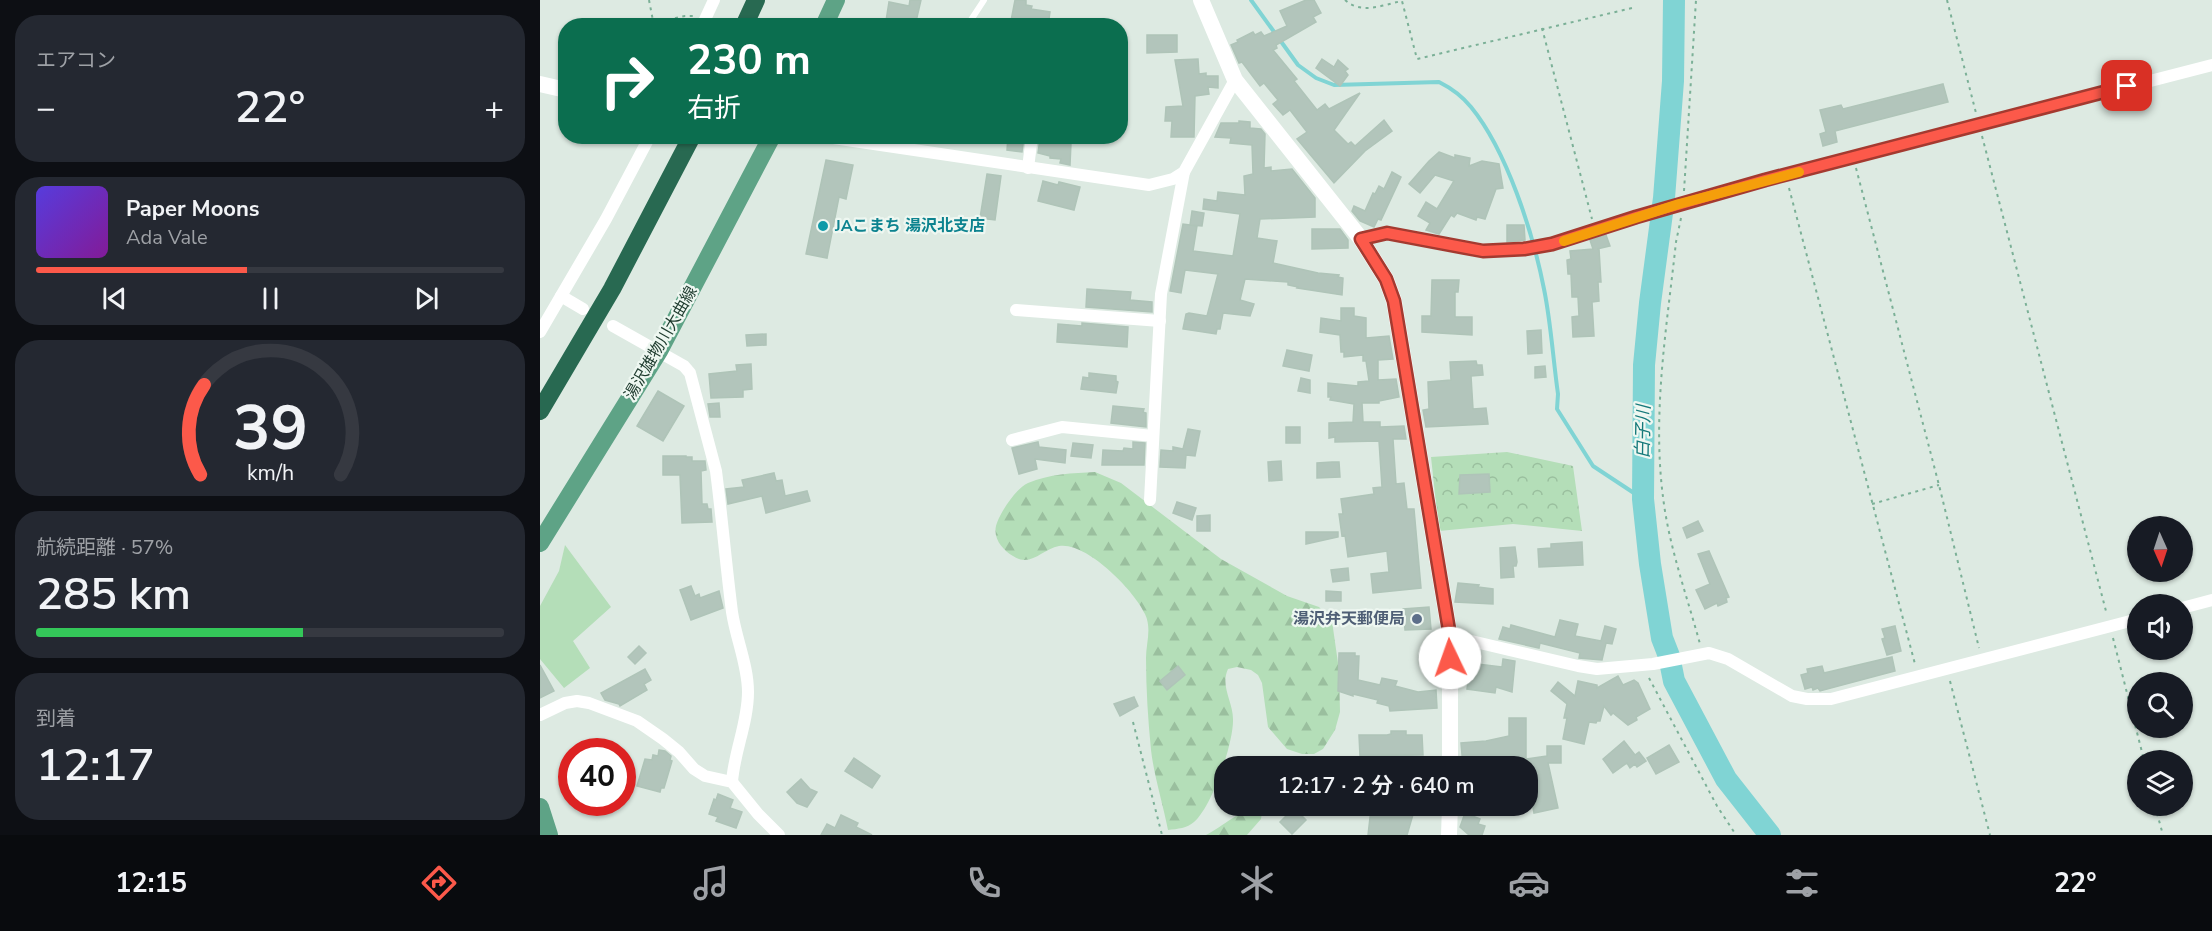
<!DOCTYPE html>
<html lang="ja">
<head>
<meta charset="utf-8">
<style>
	body { margin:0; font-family:"Nunito Sans","Noto Sans JP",sans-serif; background:#242831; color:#f1f3f6; height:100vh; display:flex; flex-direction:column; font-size:22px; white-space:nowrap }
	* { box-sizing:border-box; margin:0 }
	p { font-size:20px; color:#9ea1a6 }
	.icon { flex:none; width:33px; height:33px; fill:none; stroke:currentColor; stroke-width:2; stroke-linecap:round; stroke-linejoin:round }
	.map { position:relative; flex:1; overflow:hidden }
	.details { display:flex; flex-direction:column; gap:15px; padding:15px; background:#0d0f14; width:540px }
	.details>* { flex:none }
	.guide { position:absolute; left:18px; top:18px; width:570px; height:126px; border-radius:24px; box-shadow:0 2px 4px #0004; background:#0b6e4f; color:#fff; overflow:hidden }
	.needle { width:39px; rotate:177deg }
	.buttons { position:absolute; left:1587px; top:516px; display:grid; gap:12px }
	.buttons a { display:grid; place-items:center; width:66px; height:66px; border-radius:50%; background:#171b24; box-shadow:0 2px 4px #0004; font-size:30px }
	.speed { position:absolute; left:18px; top:738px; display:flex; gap:12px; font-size:30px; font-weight:700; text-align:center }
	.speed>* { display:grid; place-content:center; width:78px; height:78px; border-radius:50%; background:#171b24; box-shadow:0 2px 4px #0004; line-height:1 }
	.speed .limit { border:9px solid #d22; background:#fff; color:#111 }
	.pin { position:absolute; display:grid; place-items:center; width:51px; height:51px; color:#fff; margin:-26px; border-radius:12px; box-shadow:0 3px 9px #0006 }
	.me { position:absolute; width:66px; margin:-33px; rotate:357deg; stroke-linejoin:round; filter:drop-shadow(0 0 4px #0008) }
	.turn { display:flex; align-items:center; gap:21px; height:126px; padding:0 30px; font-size:27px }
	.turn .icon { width:78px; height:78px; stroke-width:2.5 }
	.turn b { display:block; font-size:42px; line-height:51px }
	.big { font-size:45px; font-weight:600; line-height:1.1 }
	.details .tile { flex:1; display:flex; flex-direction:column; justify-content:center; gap:9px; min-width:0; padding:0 21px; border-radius:24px; background:#242831 }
	.details .dial { align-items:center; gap:0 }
	.dial svg { height:156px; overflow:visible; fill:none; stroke:#363941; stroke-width:7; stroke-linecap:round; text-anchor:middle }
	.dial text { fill:#f1f3f6; stroke:none }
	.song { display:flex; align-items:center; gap:18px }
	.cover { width:72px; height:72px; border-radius:9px; background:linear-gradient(135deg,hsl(250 70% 55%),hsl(290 70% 35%)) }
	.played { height:6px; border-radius:3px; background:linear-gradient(90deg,#fc594a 45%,#363941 45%) }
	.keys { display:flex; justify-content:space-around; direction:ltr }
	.heat { display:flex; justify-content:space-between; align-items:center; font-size:33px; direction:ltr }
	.charge { height:9px; border-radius:4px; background:linear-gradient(90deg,#34c759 57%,#363941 0) }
	.trip { position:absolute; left:674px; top:756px; width:324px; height:60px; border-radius:24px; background:#171b24; box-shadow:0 2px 4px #0004; font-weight:600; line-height:60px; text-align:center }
	.menu { display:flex; height:96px; justify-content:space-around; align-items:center; background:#090b0e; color:#9ea1a6 }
	.menu .icon { width:42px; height:42px }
	.menu .on { color:#fc594a }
	.menu b { font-size:27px; color:#f1f3f6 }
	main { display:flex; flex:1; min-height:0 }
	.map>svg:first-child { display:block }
	.grass { fill:#b4deb8 }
	.forest { fill:url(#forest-firs) }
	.park { fill:url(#park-crowns) }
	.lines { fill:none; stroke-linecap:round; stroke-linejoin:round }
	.stream { stroke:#80d4d4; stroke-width:4 }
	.river { stroke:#80d4d4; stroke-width:22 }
	.building { fill:#b2c5bb; stroke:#afc4b8; stroke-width:1.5 }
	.path { stroke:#7bb097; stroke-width:2; stroke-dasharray:3 4.5; stroke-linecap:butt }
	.lane { stroke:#fff; stroke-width:6 }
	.street { stroke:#fff; stroke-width:12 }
	.secondary { stroke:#fff; stroke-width:16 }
	.primary { stroke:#5ea386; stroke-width:18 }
	.highway { stroke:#286951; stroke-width:18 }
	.route-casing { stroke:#a43a30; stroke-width:15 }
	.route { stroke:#fc594a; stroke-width:10 }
	.slow { stroke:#f59e0b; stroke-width:10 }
	.culture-dot { fill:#0f9aa8; stroke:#eef7f1; stroke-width:2 }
	.service-dot { fill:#5c6f8a; stroke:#eef7f1; stroke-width:2 }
	.labels { text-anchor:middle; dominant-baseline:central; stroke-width:4.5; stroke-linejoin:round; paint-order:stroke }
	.culture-label { font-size:16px; font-weight:bold; fill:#0d838f; stroke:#eef7f1; text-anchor:start }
	.street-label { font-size:16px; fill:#1e3b2e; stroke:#eef7f1 }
	.service-label { font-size:16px; font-weight:bold; fill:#4e5e75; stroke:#eef7f1; text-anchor:end }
	.water-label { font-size:18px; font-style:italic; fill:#15797a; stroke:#eef7f1 }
</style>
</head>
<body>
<main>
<section class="details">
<div class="tile"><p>エアコン</p>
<div class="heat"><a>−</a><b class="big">22°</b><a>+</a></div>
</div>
<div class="tile">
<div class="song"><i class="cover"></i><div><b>Paper Moons</b><p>Ada Vale</p></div></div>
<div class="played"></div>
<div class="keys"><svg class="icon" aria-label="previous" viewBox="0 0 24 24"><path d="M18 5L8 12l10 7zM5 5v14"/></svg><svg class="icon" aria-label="pause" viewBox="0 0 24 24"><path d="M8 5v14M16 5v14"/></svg><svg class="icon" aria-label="next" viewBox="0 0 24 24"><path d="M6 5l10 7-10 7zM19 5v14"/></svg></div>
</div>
<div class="tile dial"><svg viewBox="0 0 100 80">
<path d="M14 69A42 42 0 1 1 86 69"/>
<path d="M14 69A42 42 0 0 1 16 23" stroke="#fc594a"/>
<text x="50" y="56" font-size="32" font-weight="700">39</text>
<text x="50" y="72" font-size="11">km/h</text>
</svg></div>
<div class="tile"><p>航続距離 · 57%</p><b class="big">285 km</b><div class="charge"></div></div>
<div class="tile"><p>到着</p><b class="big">12:17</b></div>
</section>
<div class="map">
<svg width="1672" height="835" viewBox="0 0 1672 835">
	<defs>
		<pattern id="forest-firs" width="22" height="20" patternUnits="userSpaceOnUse" patternTransform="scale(1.5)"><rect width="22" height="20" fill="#b4deb8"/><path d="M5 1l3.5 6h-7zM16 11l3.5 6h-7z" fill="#9abf9e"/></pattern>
		<pattern id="park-crowns" width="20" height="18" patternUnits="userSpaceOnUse" patternTransform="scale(1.5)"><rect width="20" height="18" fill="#b4deb8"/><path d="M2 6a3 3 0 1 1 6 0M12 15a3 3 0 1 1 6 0" fill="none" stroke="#9abf9e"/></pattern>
	</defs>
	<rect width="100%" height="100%" fill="#ddeae2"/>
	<path class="grass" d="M25,545L71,607L33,641L50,668L24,688L0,659V606L19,571Z"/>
	<g class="forest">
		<path d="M555,472L581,483L681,559L747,596L779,607L792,621L799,670L800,712L795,730L783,749L774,754H762L747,749L728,727L722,683L718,675L711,670L697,667L688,669C680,686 693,702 693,719C694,742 672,807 654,822C647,828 638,829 628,830C623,804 614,776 611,750C608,720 606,689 606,658C606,643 612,629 605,614C595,591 546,541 519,546C502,549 491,568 473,556C463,550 453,539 456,526C459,514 476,488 488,483C509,474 533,473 555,472Z"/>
		<path d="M719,807L722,812L721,819L707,835H666C684,826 699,810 719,807Z"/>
	</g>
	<path class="park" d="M967,452L1033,466L1042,531L973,524L899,531L891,457Z"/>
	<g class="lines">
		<path class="stream" d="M711,0L758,65L776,78L794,85L899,82C911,88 922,96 931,107C967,151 993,233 1004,289C1011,323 1013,359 1018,394L1017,409L1053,466L1103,499"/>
		<path class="river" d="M1134,0L1133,81L1124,198L1110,303L1104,365L1103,499L1110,564L1122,638L1129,656L1134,681L1186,779L1230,835"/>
	</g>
	<g class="building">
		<path d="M370,0H381L375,26L346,21L349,2L369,6Z"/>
		<path d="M475,0H486V5L492,6L491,9L510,12L508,26L490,23L489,26H470Z"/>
		<path d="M766,0H774L781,13L773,17L776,22L736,45L737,48L733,50L757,79L754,81L777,110L785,104L789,109L820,93L794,130L808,144L811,142L815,146L844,120L852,131L825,151L794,183L757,139L767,132L750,110L743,115L733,104L738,100L724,83L720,86L702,62L699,63L691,45L698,42L697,40L713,32L715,35L721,32L724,36L747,26L740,11Z"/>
		<path d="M607,35H637V52L607,53Z"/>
		<path d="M658,59L659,74L666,73V76H678V88L668,87L669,94L655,96L654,137H631L632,121H625L626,107L643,106L635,60Z"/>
		<path d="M782,59L794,67L798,60L808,69L805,71L808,75L800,86L776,68Z"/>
		<path d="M1403,84L1408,102L1295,131L1297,142L1283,146L1280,134L1286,132L1280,110L1301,105L1303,109Z"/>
		<path d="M699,121L710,122V128L721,129L725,134L724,168L731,167V171L752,169L775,198V217L720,219L717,238L737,241L733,263L778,273L799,275L798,277L803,278L802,295L757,288L758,287L748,285V282L705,279L700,300L714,304L710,316L683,313L680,329H677L676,334L643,329L646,314L649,313L667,316L678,274L645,270L641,293L630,291L643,224L657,226L653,251L693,256L700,214L663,209L664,199L677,201L678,192L705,195L704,176L713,174L712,145L690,143L691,138L675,137L681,123H699Z"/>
		<path d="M468,136H484L482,152L467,150Z"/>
		<path d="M500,139L531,143L530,165L520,163L521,159L510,158V156L498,153Z"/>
		<path d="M899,152L915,158V155L930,158L929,166L942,161L959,164L963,188L956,189L945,219L937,217L936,220L917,213L914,217L911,215L899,234L886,230L890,223L878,216L886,202L897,209L914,181L895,175L880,193L869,184L889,161Z"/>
		<path d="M286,160L313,165L306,199L299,197L287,258L266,254Z"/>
		<path d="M852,172L861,177L841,220L838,219L834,227L820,221L812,211L814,206L825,211L833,193L835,194L839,186L844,189Z"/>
		<path d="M447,174L461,176L455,220L440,218Z"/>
		<path d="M503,181L518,185L519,182L540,187L534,210L498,201Z"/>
		<path d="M652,211L664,213L662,226L650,225Z"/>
		<path d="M967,225H984L985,240L967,242Z"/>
		<path d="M772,229H800L808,240V248L772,249Z"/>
		<path d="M1066,235L1070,246L1057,249H1059L1061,282H1058L1059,301L1052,302L1054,336L1033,337L1032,317L1039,316L1038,297H1032L1031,274H1028L1027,260L1031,259L1030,251L1053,249L1050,240Z"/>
		<path d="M892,280H919L918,292H915V317H932V335L882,332V316H891Z"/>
		<path d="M547,289L591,292L590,300L612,302V312L546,307Z"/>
		<path d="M801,308H814V316L826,318V338L849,336L853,359L838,360V380L856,379L859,397L839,401V403H822L823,422H840V427L864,426L866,439H853L856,484L864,483L867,509H874L881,588L833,593L831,574L849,572L847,551L808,557L805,535L802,536L799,514H803L801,499L834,494L833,488L842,487L839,441L795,442V437L789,438V423L813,422L814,404L790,400L791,397H788V383L818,386V382L829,381L826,361H823V355L804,357V352H801L800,335L780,332L781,318L801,321Z"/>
		<path d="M542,323L588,327L587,347L517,342L518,324L542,326Z"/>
		<path d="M1001,330L1002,353L988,354L987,331Z"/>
		<path d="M226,334V345L207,346L206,335Z"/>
		<path d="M747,350L772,355L769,371L743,366Z"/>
		<path d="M936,361L937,365H942L943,375L931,376L933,409L946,408L948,424L886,427L883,410L889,409L888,382L911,380L910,362Z"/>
		<path d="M211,364L212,389L203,390V397L171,398L169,374L197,371L196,365Z"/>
		<path d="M1005,366L1006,377L995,378V367Z"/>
		<path d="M549,373L576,376V381L578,382L576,393L541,389L543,377L549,378Z"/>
		<path d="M761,378L770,380V393L758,391Z"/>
		<path d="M118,391L144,406L123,441L97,426Z"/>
		<path d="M179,403L180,417H170L168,404Z"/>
		<path d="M573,406L604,409L603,412L606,413V427L571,423Z"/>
		<rect x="746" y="427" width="14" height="16"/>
		<path d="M648,429L660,431L655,456L646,455L645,468L620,467L621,450L633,451V447L643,449Z"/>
		<path d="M498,442L499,447L526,450L525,463L495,459L497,469L479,474L472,448Z"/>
		<path d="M593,442L605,443L604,465H562L563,450L583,451L584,448L593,449Z"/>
		<path d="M533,443L553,445L551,458L531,456Z"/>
		<path d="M123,456H146V457H152V461H165L166,470L161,471L162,504H167L168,509H171L172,522L142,523L140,475H123Z"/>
		<path d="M741,461L742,480L729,481L728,462Z"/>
		<path d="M792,462H799L800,477L777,478V463Z"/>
		<path d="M234,473L236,481L242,480L245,496L267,491L270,501L226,513L222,496L188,504L186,489L204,487L202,480Z"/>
		<path d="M949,474L950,492L919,494L920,475Z"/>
		<path d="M637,502L656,508L652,520L633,513Z"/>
		<path d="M670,515V531H657V516Z"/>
		<path d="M1158,521L1163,531L1147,538L1143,528Z"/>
		<path d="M766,532H798V537L766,544Z"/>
		<path d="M1042,542L1043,565L999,567L998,549L1011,548V544Z"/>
		<path d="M975,547L977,562L976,566H973L974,577L961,578L960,548Z"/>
		<path d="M1169,551L1189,597L1186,598L1187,602L1178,606L1177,603L1165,609L1156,590L1170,584L1158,554Z"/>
		<path d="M808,568L809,580L793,582L791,570Z"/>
		<path d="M918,583L939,585L938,587L953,589V604L915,602Z"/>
		<path d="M151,586L155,596L159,594L160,598L179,591L183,608L151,620L140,590Z"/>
		<path d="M786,591L801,592V601H786Z"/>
		<path d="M889,607L891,629L865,630L863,609Z"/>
		<path d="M1020,620L1038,624L1035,636L1061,641L1065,626L1076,629L1072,644L1066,643L1062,660L1039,658L1040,653L1000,643L999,648L959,639L963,627L970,629L971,625L1015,637Z"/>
		<path d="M1355,626L1361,651L1347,655L1342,639L1345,638L1342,629Z"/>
		<path d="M99,646L106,653L95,664L88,657Z"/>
		<path d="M799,653H815V656H819L818,680L840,685L842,678L857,681L855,686L878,692L896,690L897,708L850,711L849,706L837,703L838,700L813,694V696L798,691Z"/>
		<path d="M1352,657L1355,671L1280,691L1278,688L1273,690L1272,687L1265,689L1261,675L1268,673L1267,669L1282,666L1284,673Z"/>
		<path d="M963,659L975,661L972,692L956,687L955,693L927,689L930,666L937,667L938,664L962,667Z"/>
		<path d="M0,665L14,691L0,698Z"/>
		<path d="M638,666L645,675L627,690L620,681Z"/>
		<path d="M105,669L111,680L104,684L107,690L80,706L79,704L65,700L61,693Z"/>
		<path d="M1078,676L1083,685L1094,680L1098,683L1110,709L1096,717L1097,720L1088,725L1073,713L1071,715L1064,706L1060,721H1057L1056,723L1049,722L1044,744L1023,739L1027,718H1024L1027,704L1011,691L1018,682L1035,696L1038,681L1057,685V688Z"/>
		<path d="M594,697L598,706L580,716L574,704Z"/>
		<path d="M969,718H986V766H923L921,743L946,741L969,736Z"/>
		<path d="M851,731H866V735H882L883,755L820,756L819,735H847L851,734Z"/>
		<path d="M1084,741L1095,755L1099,752L1106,761L1097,767L1095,764L1090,768L1087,763L1073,773L1063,759Z"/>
		<path d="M1129,745L1139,762L1116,774L1107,758Z"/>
		<path d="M1007,746H1021V763H1008L1018,808L994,813L987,776V759L1007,756Z"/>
		<path d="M119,750L125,751L131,756L130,760L132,761L124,788H121L120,792L97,786L105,759L112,760L113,755L118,756Z"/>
		<path d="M314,758L340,776L332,788L305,771Z"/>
		<path d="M261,779L270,789L277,792L267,807L257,803L247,792Z"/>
		<path d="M178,794L193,800L190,808L202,812L196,828L176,821L178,817L169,814L174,799L176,800Z"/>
		<path d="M754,808L766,820L752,834L740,822Z"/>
		<path d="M863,808L874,811L867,835H828L831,809L861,812Z"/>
		<path d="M925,813L940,819L938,824L945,826L942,835H929L920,827Z"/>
		<path d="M301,815L318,823L316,827L332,835H281L287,824L295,828Z"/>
	</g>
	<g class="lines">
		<g class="path">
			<path d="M109,0L114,26"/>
			<path d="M805,0C822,15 842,5 862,1L877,59L1092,8"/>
			<path d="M1407,0L1436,113"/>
			<path d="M113,23L145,16H154"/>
			<path d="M1002,28L1052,219"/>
			<path d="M1442,136L1567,615"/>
			<path d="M1316,168L1399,485L1439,648"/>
			<path d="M1249,188L1375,664"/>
			<path d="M1144,191L1156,0"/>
			<path d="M1141,218L1136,242C1127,326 1112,412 1123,497C1129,547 1147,596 1160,644"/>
			<path d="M1332,504L1399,485"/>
			<path d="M1573,638L1604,760"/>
			<path d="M1109,678L1177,806L1196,835"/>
			<path d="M1410,681L1450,835"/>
			<path d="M593,722L622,835"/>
			<path d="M1615,806L1623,835"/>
		</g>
		<path class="lane" d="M427,26L444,0"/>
		<g class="street">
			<path d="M162,26L174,0"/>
			<path d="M280,136L609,185L633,179L644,172L695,80"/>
			<path d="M488,168L492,136"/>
			<path d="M821,239L847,233L943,251L984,249L1012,244L1096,217L1246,175L1672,65"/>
			<path d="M21,296L43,309"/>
			<path d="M476,310L620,321"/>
			<path d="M73,326L144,366L150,373L176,471C182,518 186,565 192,612C196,639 208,665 208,692C208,723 194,752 192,782"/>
			<path d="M0,332L66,219L110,136"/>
			<path d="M472,440L522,427L613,436"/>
			<path d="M610,500L621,294L644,172"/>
			<path d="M1642,608L1672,600"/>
			<path d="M910,636L1038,666L1057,669L1113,664L1169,653L1188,659L1252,696L1267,699H1291L1598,619"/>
			<path d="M0,715L25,703L37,701L49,703L97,721L123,739L139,752L154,769L165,776L192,782L218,814L239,835"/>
		</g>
		<g class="secondary">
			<path d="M661,0L695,80L821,239L846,279L854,301L910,636V766"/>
			<path d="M0,84L26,90"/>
			<path d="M909,835L910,806"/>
		</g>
		<g class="primary">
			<path d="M284,26L296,0"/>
			<path d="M0,543L119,351L232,136"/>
			<path d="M0,807L9,835"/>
		</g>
		<g class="highway">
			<path d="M204,26L216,0"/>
			<path d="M0,411L72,289L152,136"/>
		</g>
	</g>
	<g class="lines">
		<defs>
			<path id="route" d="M910,658V636L854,301L846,279L821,239L847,233L943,251L984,249L1012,244L1096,217L1225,180L1587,86"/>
		</defs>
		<use href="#route" class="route-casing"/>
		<use href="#route" class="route"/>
		<path class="slow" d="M1024,241L1139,204L1259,172"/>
	</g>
	<circle class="culture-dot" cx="283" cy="226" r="6"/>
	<circle class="service-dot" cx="877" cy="619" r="6"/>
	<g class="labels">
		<g class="culture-label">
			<text x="295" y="226">JAこまち 湯沢北支店</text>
		</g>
		<g class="street-label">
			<text transform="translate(121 343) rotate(-60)">湯沢雄物川大曲線</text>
		</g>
		<g class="service-label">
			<text x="865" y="619">湯沢弁天郵便局</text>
		</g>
		<g class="water-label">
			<text transform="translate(1103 432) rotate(-89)">白子川</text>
		</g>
	</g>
</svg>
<div class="buttons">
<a><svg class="needle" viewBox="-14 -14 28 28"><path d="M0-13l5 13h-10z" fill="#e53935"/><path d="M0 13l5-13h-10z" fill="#9ea1a6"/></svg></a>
<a><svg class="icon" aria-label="sound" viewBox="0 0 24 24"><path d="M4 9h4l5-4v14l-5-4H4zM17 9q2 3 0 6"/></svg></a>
<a><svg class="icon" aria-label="search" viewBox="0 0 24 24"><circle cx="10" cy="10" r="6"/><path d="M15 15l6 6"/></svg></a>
<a><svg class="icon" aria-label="layers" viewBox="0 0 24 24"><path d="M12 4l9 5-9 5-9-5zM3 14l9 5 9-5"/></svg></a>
</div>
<div class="speed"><div class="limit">40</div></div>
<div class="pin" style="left:1587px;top:86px;background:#d93025"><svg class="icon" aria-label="arrive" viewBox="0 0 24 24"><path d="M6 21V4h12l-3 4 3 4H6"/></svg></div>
<svg class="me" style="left:910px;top:658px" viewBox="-20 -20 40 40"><circle r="19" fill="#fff"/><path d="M0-13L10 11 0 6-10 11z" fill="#fc594a"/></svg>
<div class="trip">12:17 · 2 分 · 640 m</div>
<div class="guide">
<div class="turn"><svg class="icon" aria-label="right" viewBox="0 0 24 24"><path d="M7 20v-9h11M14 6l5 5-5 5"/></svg><div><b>230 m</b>右折</div></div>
</div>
</div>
</main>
<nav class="menu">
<b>12:15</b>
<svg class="icon on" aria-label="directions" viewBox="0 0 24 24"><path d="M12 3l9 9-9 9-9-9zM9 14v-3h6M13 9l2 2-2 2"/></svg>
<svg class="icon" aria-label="music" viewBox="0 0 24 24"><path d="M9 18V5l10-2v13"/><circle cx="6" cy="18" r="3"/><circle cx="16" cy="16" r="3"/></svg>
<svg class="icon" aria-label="phone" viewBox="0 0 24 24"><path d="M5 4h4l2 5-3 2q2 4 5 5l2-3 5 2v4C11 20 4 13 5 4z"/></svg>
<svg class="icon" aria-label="climate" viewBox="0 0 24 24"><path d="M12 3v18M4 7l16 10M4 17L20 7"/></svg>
<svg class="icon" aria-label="car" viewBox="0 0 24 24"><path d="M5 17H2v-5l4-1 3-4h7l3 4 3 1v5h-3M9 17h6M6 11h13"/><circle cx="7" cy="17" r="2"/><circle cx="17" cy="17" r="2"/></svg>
<svg class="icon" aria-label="filters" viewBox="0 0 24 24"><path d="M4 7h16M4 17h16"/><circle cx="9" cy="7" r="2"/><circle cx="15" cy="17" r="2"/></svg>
<b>22°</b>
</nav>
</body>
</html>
